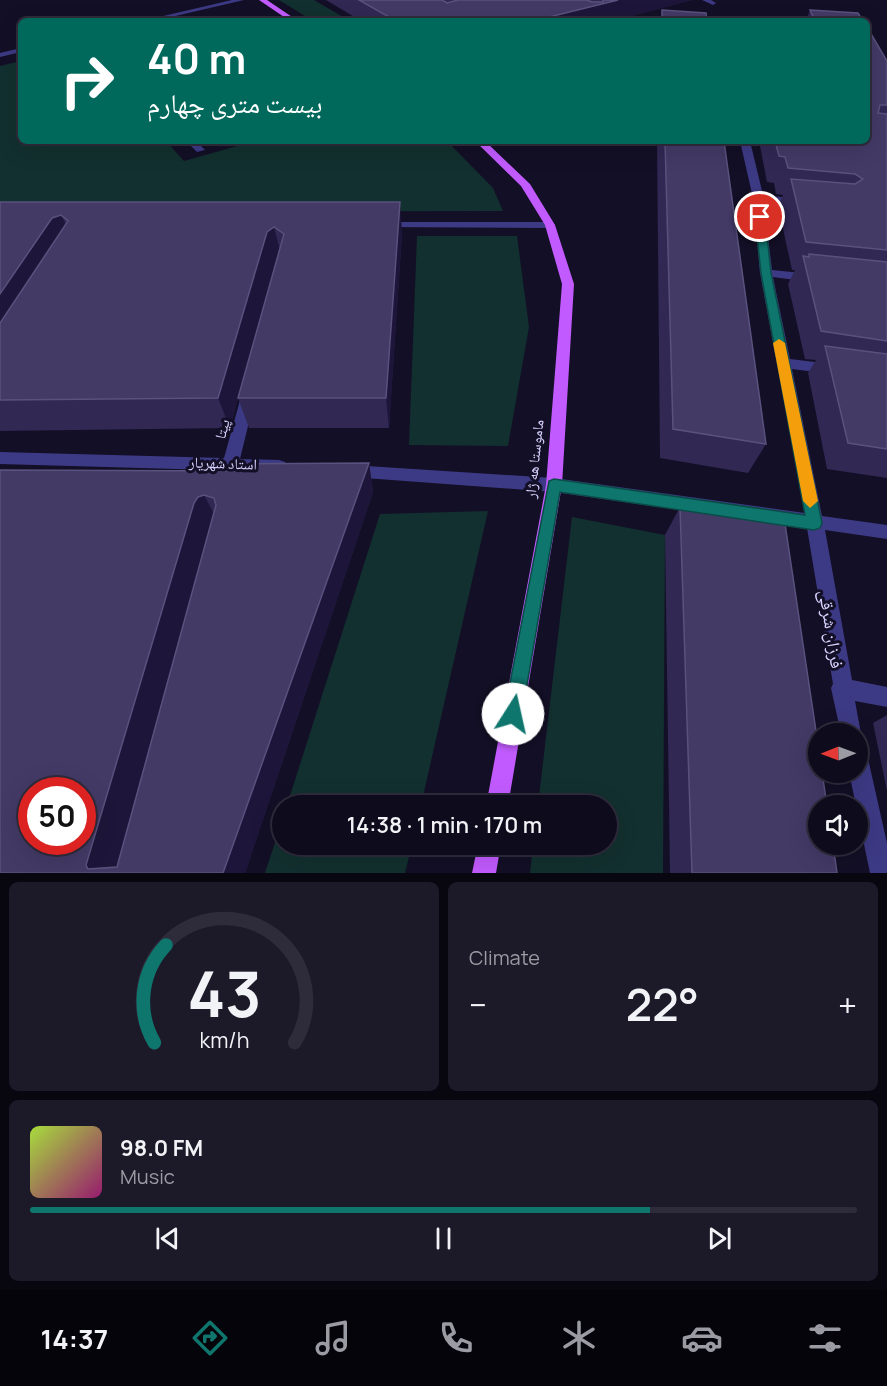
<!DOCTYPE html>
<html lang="en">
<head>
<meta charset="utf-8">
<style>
	body { margin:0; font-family:Manrope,"Noto Naskh Arabic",sans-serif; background:#1c1929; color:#f1f3f6; height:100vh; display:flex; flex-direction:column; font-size:22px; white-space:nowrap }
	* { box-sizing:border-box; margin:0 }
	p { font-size:20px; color:#9b9ba3 }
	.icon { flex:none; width:33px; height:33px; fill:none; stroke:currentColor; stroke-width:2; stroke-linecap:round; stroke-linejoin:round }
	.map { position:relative; height:873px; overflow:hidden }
	.details { display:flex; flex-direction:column; gap:9px; padding:9px; background:#08060f; flex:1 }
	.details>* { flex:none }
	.top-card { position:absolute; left:18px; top:18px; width:852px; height:126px; border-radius:9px; box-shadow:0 6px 24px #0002,0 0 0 2px #2e2b3b; background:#00695c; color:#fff; overflow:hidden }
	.needle { width:39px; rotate:269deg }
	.fabs { position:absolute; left:808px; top:723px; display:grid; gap:12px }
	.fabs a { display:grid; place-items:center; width:60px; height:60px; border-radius:50%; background:#0e0b1c; box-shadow:0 6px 24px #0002,0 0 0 2px #2e2b3b; font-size:30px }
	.speed { position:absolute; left:18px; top:777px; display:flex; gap:12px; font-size:30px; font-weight:700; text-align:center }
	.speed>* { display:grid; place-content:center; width:78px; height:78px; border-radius:50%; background:#0e0b1c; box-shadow:0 6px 24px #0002,0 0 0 2px #2e2b3b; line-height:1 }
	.speed .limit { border:9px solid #d22; background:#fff; color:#111 }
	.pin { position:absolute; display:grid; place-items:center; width:51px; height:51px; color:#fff; margin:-26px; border:3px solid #fff; border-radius:50%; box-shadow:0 2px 6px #0007 }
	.me { position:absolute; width:66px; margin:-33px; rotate:10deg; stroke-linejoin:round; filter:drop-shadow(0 0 4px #0008) }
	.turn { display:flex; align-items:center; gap:21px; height:126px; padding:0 30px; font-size:27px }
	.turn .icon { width:78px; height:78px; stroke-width:2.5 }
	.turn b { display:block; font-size:42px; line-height:51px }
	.big { font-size:45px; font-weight:600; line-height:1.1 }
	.details .tile { flex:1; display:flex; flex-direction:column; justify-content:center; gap:9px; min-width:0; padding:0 21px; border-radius:9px; background:#1c1929 }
	.details .dial { align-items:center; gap:0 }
	.dial svg { height:156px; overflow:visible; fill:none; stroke:#2e2b3b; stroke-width:7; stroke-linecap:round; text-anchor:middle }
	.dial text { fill:#f1f3f6; stroke:none }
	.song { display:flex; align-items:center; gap:18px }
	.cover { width:72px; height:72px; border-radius:9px; background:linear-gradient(135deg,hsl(80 70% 55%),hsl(320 70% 35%)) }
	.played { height:6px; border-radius:3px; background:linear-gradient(90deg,#0f766e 75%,#2e2b3b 75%) }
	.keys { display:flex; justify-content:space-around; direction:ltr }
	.heat { display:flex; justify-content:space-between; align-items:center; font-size:33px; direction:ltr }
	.details .tiles { flex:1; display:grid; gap:9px; grid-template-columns:1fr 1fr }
	.tile:last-child { grid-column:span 2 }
	.trip { position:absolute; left:272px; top:795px; width:345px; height:60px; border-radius:30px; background:#0e0b1c; box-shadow:0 6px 24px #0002,0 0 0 2px #2e2b3b; font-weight:600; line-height:60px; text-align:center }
	.menu { display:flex; height:96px; justify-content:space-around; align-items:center; background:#06040b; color:#9b9ba3 }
	.menu .icon { width:42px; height:42px }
	.menu .current { color:#0f766e }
	.menu b { font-size:27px; color:#f1f3f6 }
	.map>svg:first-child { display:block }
	.green { fill:#12302f }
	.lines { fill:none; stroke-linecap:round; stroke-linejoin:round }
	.minor { fill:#3d3a85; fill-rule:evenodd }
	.major { fill:#c25bff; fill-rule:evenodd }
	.wall { fill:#312854; fill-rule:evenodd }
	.shaded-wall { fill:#1d163a }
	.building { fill:#433a66; stroke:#5a527e; stroke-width:1.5; fill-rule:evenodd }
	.route { fill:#0f766e; stroke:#0a4d48; stroke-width:1.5 }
	.slow { fill:#f59e0b }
	.labels { text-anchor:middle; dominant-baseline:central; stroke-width:6; stroke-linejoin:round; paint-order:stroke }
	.street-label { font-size:15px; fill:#d9d4ff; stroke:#130f26 }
	.near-street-label { font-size:18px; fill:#d9d4ff; stroke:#130f26 }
</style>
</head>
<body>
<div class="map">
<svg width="887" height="873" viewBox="0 0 887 873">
	<rect width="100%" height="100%" fill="#130f26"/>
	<g class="green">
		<path d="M279,0H314L350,21H313Z"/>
		<path d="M21,61V141H166L184,161L255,141H447L493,188L503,211L0,212V66Z"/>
		<path d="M417,236H517L529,327L508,446L409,445Z"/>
		<path d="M488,511L421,805H287L380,514Z"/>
		<path d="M572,517L665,535L663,873H530L533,845L606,844V806L538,805Z"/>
		<path d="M282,821V844L412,845L405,873H265Z"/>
	</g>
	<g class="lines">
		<g class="minor">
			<path d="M232,0H244L154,21H142Z"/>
			<path d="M702,0H711L716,3L713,5Z"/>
			<path d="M21,48V52L0,57V53Z"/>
			<path d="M186,141H196L205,150L197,152Z"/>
			<path d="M740,141H750L763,195L799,199L804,202L799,205L764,202L772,270L811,274L817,278L811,282L773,277L790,359L831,364L838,369L831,374L792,369L822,516L887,525V539L825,530L852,680L887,687V707L855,701L861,734L858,741V734H841L831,688L833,684L807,528L554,492L351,477L345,475L343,471L345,467L351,465L554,478L805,513L760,273L753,198Z"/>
			<path d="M382,222H550L555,225L550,228L378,227V223Z"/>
			<path d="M249,388L256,393L240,459L279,460L285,462L287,466L285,470L279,472L0,464V452L224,458L242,393Z"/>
			<path d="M858,752L866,755L869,763L887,843V873H870L849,772H858Z"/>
		</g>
		<g class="major">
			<path d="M259,0H267L298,21H290Z"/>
			<path d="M475,141H485L530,184L555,225L574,284L562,485L508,806H486L546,485L562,284L545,225L521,186Z"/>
			<path d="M478,844H501L496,873H472Z"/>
		</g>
	</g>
	<g class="wall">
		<path d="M326,0H692L612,21H361Z"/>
		<path d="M810,10L863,21H806Z"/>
		<path d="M887,61V478L827,469L808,373L816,360L805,359L788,284L795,270H792L778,206L783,195L776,194L774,183L767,182L759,141H867Z"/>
		<path d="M657,141H724L766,444L748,473L660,458Z"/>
		<path d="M0,202L402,233L389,428H249L238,398L230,428L0,431ZM276,262L248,364L275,263Z"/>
		<path d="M369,463L373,492L245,873L0,470L236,471Z"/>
		<path d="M680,507L837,873H670L665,535Z"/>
		<path d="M887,715V791L873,723Z"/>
	</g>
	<g class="shaded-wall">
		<path d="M618,0H692L612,21H533Z"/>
		<path d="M400,202L402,233L389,428L386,398Z"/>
		<path d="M61,215L77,246L0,360V294L52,218Z"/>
		<path d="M274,227L282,258L275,263L230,428L218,398L267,232Z"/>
		<path d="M369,463L373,492L245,873H223Z"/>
		<path d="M204,495L219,523L117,872L88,869L86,865L194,503L198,497Z"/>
	</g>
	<g class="building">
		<path d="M359,0H442L447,3L458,0H587L592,2H603V0H618L533,21H396Z"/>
		<path d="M662,10L706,13L707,21H662Z"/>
		<path d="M810,10L858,13L863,21H815Z"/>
		<path d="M745,18L786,21H746Z"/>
		<path d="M867,27L887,61V105H880L878,113L887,114V250L806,242L791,179L855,184L863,179L855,174L788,168L785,157L779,156L775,141H867Z"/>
		<path d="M665,141H724L766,444L673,429Z"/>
		<path d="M0,202H400L386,398H238L284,234L274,227L267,232L218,398L0,400V323L68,221L61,215L52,218L0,294Z"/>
		<path d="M809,254L887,262V341L821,331L803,256L809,257Z"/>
		<path d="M825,346L887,354V449L848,443Z"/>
		<path d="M369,463L223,873H0V470L236,471L237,464ZM204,495L214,498L216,505L117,867L88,869L86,865L194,503L198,497ZM32,790H82V842H32Z"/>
		<path d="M680,507L785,524L819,751V772H822L827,806H819V844H833L837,873H692Z"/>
	</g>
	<path class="route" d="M760,214L765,217L771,273L822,523L820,528L814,530L560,492L522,714L520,721L513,723L506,721L504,714L549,481L554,479L805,515L761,273L755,217Z"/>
	<path class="slow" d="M779,339L785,343L818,501L810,508L803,501L773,343Z"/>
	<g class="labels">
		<g class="street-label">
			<text transform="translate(222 429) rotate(-75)">پیتا</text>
			<text transform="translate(534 459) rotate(-84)">ماموستا هه ژار</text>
			<text transform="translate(223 463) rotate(2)">استاد شهریار</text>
		</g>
		<g class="near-street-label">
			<text transform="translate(832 629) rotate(81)">فرزان شرقی</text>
		</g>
	</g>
</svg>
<div class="fabs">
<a><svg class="needle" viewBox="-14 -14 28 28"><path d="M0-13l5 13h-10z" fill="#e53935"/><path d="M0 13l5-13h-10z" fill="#9b9ba3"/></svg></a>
<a><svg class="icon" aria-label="sound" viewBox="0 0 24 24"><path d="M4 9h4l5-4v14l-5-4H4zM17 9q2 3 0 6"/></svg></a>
</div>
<div class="speed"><div class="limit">50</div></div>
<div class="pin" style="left:760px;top:217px;background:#d93025"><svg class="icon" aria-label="arrive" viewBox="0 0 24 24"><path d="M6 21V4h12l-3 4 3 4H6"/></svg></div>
<svg class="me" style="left:513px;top:714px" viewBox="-20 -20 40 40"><circle r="19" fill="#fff"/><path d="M0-13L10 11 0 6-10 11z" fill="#0f766e"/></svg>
<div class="trip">14:38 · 1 min · 170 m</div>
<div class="top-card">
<div class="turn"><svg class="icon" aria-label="right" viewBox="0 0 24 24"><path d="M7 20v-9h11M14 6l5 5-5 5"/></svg><div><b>40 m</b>بیست متری چهارم</div></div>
</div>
</div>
<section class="details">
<div class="tiles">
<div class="tile dial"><svg viewBox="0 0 100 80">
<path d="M14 69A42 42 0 1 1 86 69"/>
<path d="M14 69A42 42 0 0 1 20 19" stroke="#0f766e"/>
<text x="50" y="56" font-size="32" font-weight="700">43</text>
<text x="50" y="72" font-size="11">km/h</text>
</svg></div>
<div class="tile"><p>Climate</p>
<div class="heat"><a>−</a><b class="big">22°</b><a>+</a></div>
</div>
<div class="tile">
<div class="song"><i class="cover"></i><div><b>98.0 FM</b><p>Music</p></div></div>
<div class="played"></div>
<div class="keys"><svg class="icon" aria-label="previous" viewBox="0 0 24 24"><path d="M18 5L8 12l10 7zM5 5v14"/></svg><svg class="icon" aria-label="pause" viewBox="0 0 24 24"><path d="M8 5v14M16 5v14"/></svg><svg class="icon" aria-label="next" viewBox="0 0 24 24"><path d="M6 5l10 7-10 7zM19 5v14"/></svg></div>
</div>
</div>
</section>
<nav class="menu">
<b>14:37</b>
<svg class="icon current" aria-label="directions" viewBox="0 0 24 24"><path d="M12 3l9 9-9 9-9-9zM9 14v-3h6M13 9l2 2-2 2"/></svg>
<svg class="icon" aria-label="music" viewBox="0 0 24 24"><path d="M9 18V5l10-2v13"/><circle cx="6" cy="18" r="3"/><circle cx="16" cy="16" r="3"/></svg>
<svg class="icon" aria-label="phone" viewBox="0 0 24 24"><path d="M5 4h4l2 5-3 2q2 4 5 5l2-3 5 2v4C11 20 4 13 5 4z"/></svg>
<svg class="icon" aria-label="climate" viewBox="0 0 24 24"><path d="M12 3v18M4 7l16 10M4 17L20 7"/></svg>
<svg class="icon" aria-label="car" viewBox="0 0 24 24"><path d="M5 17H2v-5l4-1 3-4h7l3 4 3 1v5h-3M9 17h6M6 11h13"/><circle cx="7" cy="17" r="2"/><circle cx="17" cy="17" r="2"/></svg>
<svg class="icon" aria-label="filters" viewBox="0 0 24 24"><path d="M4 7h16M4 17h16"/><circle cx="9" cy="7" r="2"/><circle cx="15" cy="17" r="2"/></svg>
</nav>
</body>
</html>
